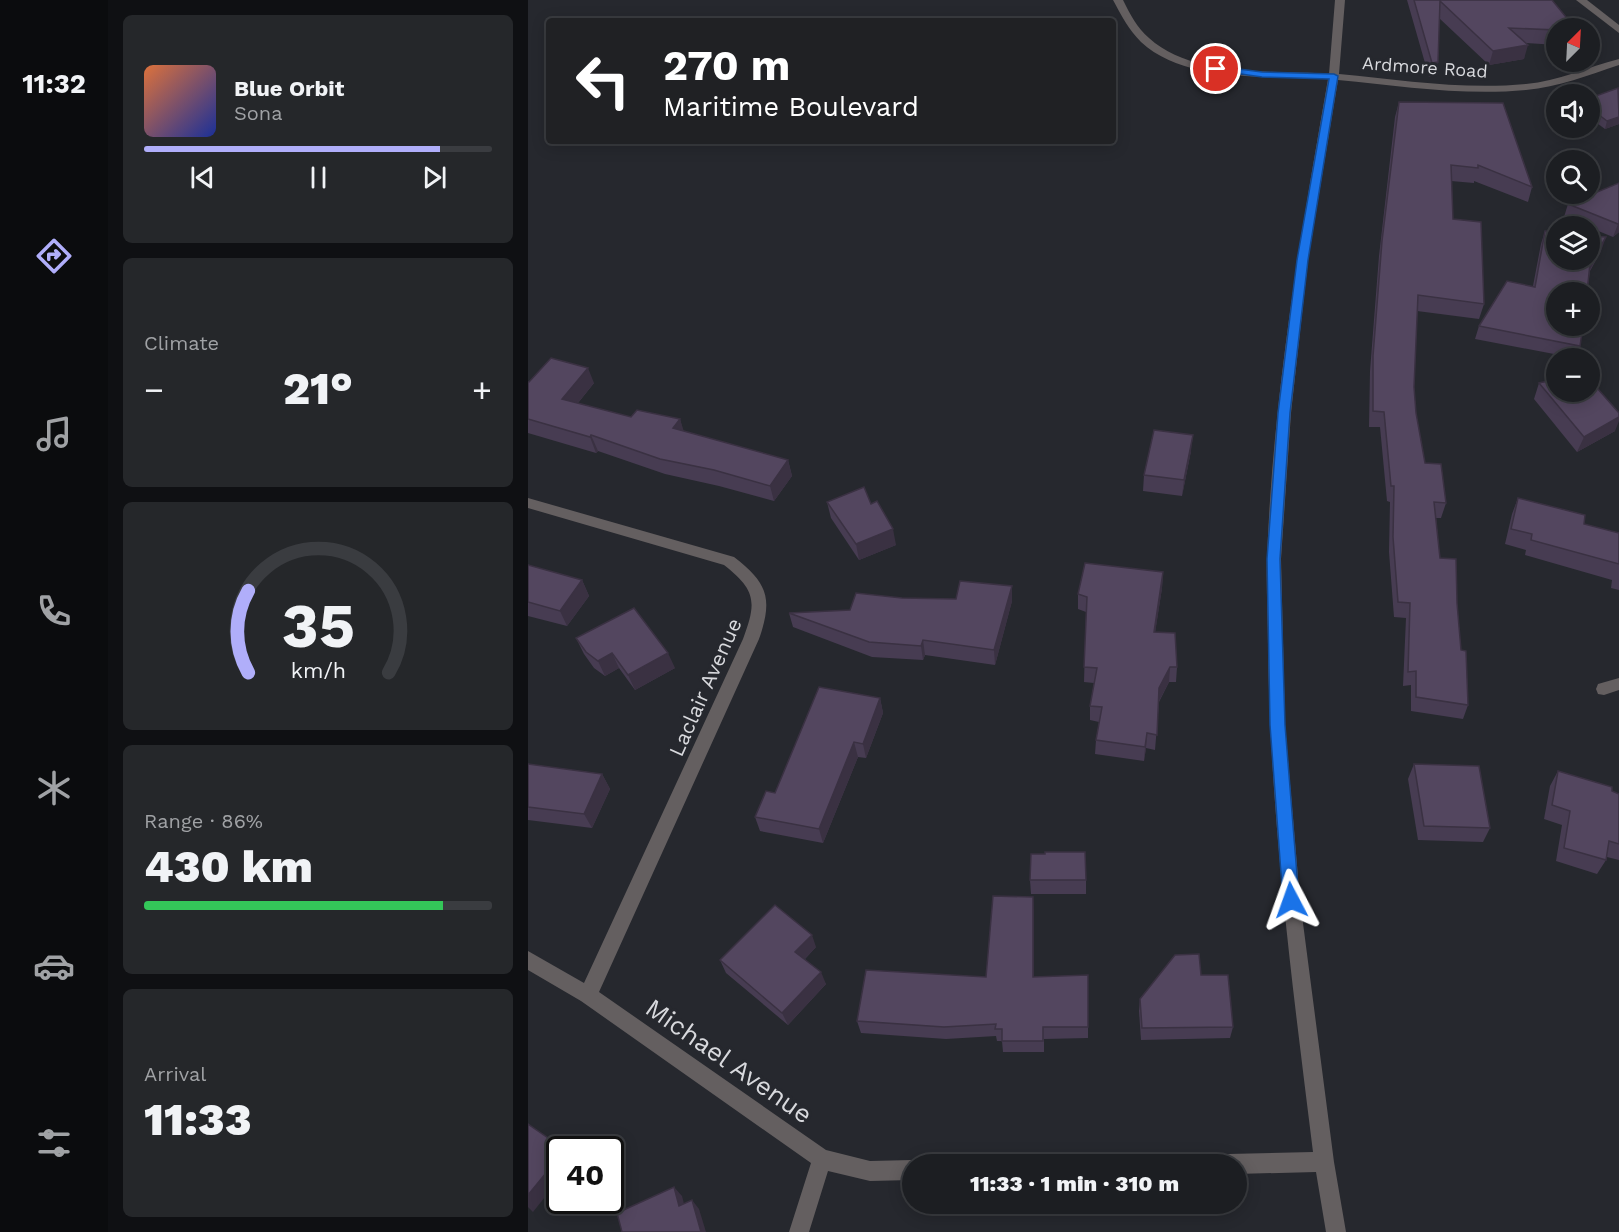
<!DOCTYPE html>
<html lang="en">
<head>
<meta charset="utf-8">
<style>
	body { margin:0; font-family:"Work Sans",sans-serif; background:#25272a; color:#f1f3f6; height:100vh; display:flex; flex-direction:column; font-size:22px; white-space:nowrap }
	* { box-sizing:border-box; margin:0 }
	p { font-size:20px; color:#a0a2a5 }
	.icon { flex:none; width:33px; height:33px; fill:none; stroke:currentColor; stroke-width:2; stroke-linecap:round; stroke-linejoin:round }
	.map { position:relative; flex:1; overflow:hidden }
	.sheet { display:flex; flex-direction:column; gap:15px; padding:15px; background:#0f1013; width:420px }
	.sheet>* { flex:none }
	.banner { position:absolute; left:18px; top:18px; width:570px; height:126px; border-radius:6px; box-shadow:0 3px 15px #0003,0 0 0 2px #3a3c40; background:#202124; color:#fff; overflow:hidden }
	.needle { width:39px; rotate:24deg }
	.tools { position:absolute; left:1018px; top:18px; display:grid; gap:12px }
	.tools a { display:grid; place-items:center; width:54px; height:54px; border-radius:50%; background:#1c1e22; box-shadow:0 3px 15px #0003,0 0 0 2px #3a3c40; font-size:30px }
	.speed { position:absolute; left:18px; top:1136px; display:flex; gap:12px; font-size:30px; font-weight:700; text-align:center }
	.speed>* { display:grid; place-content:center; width:78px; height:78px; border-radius:50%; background:#1c1e22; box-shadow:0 3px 15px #0003,0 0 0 2px #3a3c40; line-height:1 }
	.speed .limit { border:3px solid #111; border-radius:9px; background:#fff; color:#111 }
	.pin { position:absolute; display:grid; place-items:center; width:51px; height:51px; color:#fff; margin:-26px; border:3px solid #fff; border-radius:50%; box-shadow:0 2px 6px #0007 }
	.me { position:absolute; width:66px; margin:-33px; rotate:356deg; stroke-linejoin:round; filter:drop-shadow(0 0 4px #0008) }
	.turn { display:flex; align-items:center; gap:21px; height:126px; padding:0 18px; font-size:27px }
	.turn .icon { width:78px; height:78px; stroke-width:2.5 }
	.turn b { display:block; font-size:42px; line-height:51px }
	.big { font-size:45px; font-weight:800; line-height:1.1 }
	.sheet .tile { flex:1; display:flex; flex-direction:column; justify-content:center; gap:9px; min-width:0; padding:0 21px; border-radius:9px; background:#25272a }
	.sheet .dial { align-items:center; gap:0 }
	.dial svg { height:156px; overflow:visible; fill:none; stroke:#3a3c40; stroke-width:7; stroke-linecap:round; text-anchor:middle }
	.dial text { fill:#f1f3f6; stroke:none }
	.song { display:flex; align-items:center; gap:18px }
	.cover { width:72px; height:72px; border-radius:9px; background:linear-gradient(135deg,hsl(20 70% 55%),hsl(230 70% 35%)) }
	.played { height:6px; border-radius:3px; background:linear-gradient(90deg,#b0aefa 85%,#3a3c40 85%) }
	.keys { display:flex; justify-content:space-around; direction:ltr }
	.heat { display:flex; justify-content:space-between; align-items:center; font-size:33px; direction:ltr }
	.charge { height:9px; border-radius:4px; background:linear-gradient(90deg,#34c759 86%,#3a3c40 0) }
	.trip { position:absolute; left:374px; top:1154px; width:345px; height:60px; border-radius:30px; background:#1c1e22; box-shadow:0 3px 15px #0003,0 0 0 2px #3a3c40; font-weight:800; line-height:60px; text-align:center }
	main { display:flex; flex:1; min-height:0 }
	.dock { display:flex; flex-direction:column; width:108px; justify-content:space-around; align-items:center; background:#0b0c0e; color:#a0a2a5 }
	.dock .icon { width:42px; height:42px }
	.dock .current { color:#b0aefa }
	.dock b { font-size:27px; color:#f1f3f6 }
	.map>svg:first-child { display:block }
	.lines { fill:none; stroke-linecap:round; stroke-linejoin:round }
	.minor { fill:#645f60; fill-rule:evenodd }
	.wall { fill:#473c52 }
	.shaded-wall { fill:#3a3142 }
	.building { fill:#53465f; stroke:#3a3142; stroke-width:1.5 }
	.route { fill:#1a73e8; stroke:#114b97; stroke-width:1.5 }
	.labels { text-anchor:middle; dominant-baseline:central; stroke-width:6; stroke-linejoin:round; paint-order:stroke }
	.far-street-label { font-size:18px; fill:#d8d9dd; stroke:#26282e }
	.street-label { font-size:21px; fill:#d8d9dd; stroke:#26282e }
	.near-street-label { font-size:26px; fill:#d8d9dd; stroke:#26282e }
</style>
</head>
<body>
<main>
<nav class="dock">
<b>11:32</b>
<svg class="icon current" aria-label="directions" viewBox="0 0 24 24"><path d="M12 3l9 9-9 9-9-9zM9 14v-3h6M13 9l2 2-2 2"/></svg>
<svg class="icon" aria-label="music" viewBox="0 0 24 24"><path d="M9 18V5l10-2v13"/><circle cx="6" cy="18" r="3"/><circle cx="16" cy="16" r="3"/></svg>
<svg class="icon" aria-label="phone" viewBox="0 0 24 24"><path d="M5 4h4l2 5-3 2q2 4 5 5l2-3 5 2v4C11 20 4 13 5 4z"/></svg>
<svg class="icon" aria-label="climate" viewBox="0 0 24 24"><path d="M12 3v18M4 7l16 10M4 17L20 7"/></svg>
<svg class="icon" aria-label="car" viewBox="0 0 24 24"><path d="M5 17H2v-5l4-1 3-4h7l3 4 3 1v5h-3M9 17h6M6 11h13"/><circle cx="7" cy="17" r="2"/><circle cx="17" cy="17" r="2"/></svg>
<svg class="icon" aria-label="filters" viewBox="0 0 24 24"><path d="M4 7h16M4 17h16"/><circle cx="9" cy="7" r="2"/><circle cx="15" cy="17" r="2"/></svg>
</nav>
<section class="sheet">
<div class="tile">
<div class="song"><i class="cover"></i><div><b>Blue Orbit</b><p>Sona</p></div></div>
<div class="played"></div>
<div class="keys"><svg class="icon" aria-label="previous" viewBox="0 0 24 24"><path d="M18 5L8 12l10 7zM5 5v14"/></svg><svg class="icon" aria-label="pause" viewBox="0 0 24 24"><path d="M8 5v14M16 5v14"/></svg><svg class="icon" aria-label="next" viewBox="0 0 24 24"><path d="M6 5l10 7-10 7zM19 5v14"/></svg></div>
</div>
<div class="tile"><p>Climate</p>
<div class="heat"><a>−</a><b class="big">21°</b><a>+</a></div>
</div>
<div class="tile dial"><svg viewBox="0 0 100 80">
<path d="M14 69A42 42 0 1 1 86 69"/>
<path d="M14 69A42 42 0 0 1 14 27" stroke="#b0aefa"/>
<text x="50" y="56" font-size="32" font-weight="700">35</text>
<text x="50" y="72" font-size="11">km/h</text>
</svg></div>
<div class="tile"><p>Range · 86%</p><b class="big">430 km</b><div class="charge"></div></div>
<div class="tile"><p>Arrival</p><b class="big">11:33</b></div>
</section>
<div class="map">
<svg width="1091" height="1232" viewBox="0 0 1091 1232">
	<rect width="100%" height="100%" fill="#26282e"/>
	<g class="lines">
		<g class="minor">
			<path d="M585,0H595C602,14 609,28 621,38C665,78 746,70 801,74L807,0H817L811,74C873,80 936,90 998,84C1030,81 1060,67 1091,59V65C1061,75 1030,87 998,90C936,96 872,86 810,80L780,260L763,413L753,559L757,725L772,900L806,1162L818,1232H798L788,1172L708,1174V1164H690L693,1157L700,1154L785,1152C764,983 742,815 740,645C740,616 738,587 739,558C745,397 772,238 800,79C744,75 658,84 613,42C601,30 593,15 585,0Z"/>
			<path d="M1048,0H1059L1091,25V33Z"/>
			<path d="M0,498L206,557C240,583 245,599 231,639L71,992L298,1150L342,1161L384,1160L391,1163L384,1164V1180L342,1181L300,1171L281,1232H261L283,1163L53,1001L0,970V951L56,983L215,639C229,602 228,590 196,565L0,508Z"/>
			<path d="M1091,678V690L1076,695L1070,694L1068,689L1070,684Z"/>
		</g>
	</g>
	<g class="wall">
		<path d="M879,0H1024L1029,28V45L998,43L996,59L961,65L911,18L907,77H901Z"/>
		<path d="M1091,89V124L1077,129L1062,118V98Z"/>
		<path d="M871,102L1004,187L1000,202L946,181V183L923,181L925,219L956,304L951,319L889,311L886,387L888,413L897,463L918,503L913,518H908L912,558L929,603L933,650L940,705L935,719L883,711V685L875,686L878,618L866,617L861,552L862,502L859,501L852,427H841L842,371L851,256L867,117Z"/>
		<path d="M1091,183V232L1085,237L1036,217L1040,204Z"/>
		<path d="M1017,231L1073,251L1062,271L1052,346L1047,358L947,339L951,326L1005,286L1013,244Z"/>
		<path d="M0,382L66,383L50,403L103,417L152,419L155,431L260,460L264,476L246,501L191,486L137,474L70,451L68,453L0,433Z"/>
		<path d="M1011,383L1087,431L1049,452L1006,399Z"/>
		<path d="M663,451L654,496L615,491L616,475Z"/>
		<path d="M990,498L1056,524L1091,533V590L1083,588L1084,580L997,555L998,550L977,544L984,514Z"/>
		<path d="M299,502L343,504L368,545L331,560L303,518Z"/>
		<path d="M0,565L54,580L61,596L39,626L0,616Z"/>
		<path d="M635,572L634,588L627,632L649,667L648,682H641L631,702L627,750L618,748L616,761L567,754L568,740L571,722L562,720V706L566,683L556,682L558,612L550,609V594Z"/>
		<path d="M484,586V601L467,665L397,655L395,660L344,657L265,627L261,613L322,610L374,598L428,599Z"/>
		<path d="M48,638L147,668L107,690L91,668L77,676L66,668L56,654Z"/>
		<path d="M352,698L355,713L338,758L330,757L295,843L232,831L227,817Z"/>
		<path d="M0,764L74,774L82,789L64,828L0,820Z"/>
		<path d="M886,764L962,828L955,842L890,840L880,779Z"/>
		<path d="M1030,771L1091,794V860L1079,857L1078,860L1069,874L1028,861L1034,825L1016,819L1022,786Z"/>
		<path d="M502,880H558V894H503Z"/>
		<path d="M505,897L506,977L560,1027V1038L516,1039V1052H475L474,1041H469L468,1036L418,1039L333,1033L329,1021L458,977Z"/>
		<path d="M288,947L277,959L298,984L260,1025L198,973L192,960Z"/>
		<path d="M673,975L705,1027L702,1038L613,1040L611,1011L612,999Z"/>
	</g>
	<g class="shaded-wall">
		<path d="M1000,45L996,59L961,65L965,51Z"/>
		<path d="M910,62L907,77H901L904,63Z"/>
		<path d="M1091,117V124L1077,129L1079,121Z"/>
		<path d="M1091,223V232L1085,237L1090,224Z"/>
		<path d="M1078,237L1073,251L1057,278L1062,264Z"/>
		<path d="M60,368L66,383L41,414L34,399Z"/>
		<path d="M1091,417V421L1087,431L1049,452L1056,437Z"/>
		<path d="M152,419L157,435L145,428Z"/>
		<path d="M63,435L70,451L68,453L62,437Z"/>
		<path d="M665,435L663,451L654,496L656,480Z"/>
		<path d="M260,460L264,476L246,501L242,486Z"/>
		<path d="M365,529L368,545L331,560L328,544Z"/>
		<path d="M635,572L634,588L625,647L626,632Z"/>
		<path d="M54,580L61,596L39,626L32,611Z"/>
		<path d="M484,586V601L467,665L466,650Z"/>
		<path d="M395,640L397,655L395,660L393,646Z"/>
		<path d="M84,653L91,668L77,676L70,661Z"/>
		<path d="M140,653L147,668L107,690L100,675Z"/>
		<path d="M642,667L641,682L630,703L631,688Z"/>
		<path d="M352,698L355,713L338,758L335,744Z"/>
		<path d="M619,733L618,748L616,761L617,747Z"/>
		<path d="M326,742L330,757L295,843L291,829Z"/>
		<path d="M74,774L82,789L64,828L56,814Z"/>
		<path d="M505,897L506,910V989L505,977Z"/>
		<path d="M284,935L288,947L272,964L267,952Z"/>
		<path d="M293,972L298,984L260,1025L254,1013Z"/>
		<path d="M32,1156V1178L5,1212L0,1207V1195Z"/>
		<path d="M146,1187L154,1196L159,1215L151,1206Z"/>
		<path d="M164,1200L171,1209L178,1232H173Z"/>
	</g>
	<g class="building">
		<path d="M886,0H1024L1047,28H1029V30L981,28L1000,45L965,51L912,1L910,62L904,63Z"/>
		<path d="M1090,88L1091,117L1079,121L1062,108V98Z"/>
		<path d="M871,102L975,103L1004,187L950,165V168L923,165L925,219L953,222L956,304L890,295L886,387L888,413L897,463L913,464L918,503L906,502L912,558L928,559L929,603L933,650L938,651L940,705L888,697V671L880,672L882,603L870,602L865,537L866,486H863L856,412L845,411V356L854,241Z"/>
		<path d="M1091,183V223L1090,224L1040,204Z"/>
		<path d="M1017,231L1029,232V260H1062V236L1078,237L1062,264L1059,292H1029V326H1055L1052,346L951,326L979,281L1007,287Z"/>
		<path d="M23,358L60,368L34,399L103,417L109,410L152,419L145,428L260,460L242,486L186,470L132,459L63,435L62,437L0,419V382H1Z"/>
		<path d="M1029,379V392H1062V380L1091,413V417L1056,437L1011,383Z"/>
		<path d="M626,430L665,435L656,480L616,475Z"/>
		<path d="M336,487L343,504L349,501L365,529L328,544L299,502Z"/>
		<path d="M990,498L1057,515L1056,524L1091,533V564L1003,540L1004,534L983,529Z"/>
		<path d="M557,563L635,572L626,632L647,633L649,667H642L631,688L629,735L619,733L617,747L568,740L574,707L562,706L569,668L556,667L559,597L550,594Z"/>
		<path d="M0,565L54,580L32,611L0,602Z"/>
		<path d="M432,581L484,586L466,650L395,640L393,646L341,642L261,613L322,610L328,593L374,598L428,599Z"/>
		<path d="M106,608L140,653L100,675L84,653L70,661L58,652L48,638Z"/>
		<path d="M291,687L352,698L335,744L326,742L291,829L227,817L238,791L247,793Z"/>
		<path d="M0,764L74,774L56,814L0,807Z"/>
		<path d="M886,764L951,766L962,828L896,826Z"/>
		<path d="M1030,771L1084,787V791L1091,794V844L1081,841L1078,860L1036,848L1042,811L1024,805Z"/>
		<path d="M517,852H557L558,880H502L503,854H517Z"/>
		<path d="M465,896L505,897V977L560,975V1027H515V1041H474V1029H467L468,1024L416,1027L329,1021L338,970L458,977Z"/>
		<path d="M247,905L284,935L267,952L293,972L254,1013L192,960Z"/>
		<path d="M671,954L673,975H700L705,1027L614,1028L612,999L647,955Z"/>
		<path d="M0,1124L36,1149H32V1156L0,1195Z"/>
		<path d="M146,1187L151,1206L164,1200L173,1232H94L89,1213Z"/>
	</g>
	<path class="route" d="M688,66L734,72L806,74L810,76L780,260L762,413L752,559L757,725L771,900L769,905L763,907L758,905L755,900L742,725L739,559L750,413L769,260L801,79L734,77L684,70V67Z"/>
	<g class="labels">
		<g class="far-street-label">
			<text transform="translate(897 67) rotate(4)">Ardmore Road</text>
		</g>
		<g class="street-label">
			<text transform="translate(177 687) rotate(-66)">Laclair Avenue</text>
		</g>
		<g class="near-street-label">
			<text transform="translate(201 1061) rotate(35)">Michael Avenue</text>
		</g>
	</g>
</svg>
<div class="tools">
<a><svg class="needle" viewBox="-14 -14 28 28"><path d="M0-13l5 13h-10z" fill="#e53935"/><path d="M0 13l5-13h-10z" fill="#a0a2a5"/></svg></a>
<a><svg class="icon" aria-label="sound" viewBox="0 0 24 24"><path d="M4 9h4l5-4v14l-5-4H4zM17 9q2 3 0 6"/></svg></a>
<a><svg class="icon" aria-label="search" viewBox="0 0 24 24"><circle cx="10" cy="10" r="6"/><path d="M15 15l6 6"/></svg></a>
<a><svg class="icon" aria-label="layers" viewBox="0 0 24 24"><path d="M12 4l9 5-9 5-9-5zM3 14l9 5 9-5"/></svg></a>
<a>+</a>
<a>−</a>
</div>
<div class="speed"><div class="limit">40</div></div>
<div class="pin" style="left:688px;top:69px;background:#d93025"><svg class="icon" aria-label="arrive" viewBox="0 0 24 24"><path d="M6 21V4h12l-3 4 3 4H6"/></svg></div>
<svg class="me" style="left:763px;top:900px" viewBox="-20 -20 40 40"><path d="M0-17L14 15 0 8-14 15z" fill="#1a73e8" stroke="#fff" stroke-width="4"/></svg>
<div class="trip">11:33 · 1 min · 310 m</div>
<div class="banner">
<div class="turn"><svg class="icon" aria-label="left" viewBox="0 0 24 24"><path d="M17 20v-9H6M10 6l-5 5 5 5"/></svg><div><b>270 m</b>Maritime Boulevard</div></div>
</div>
</div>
</main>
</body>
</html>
